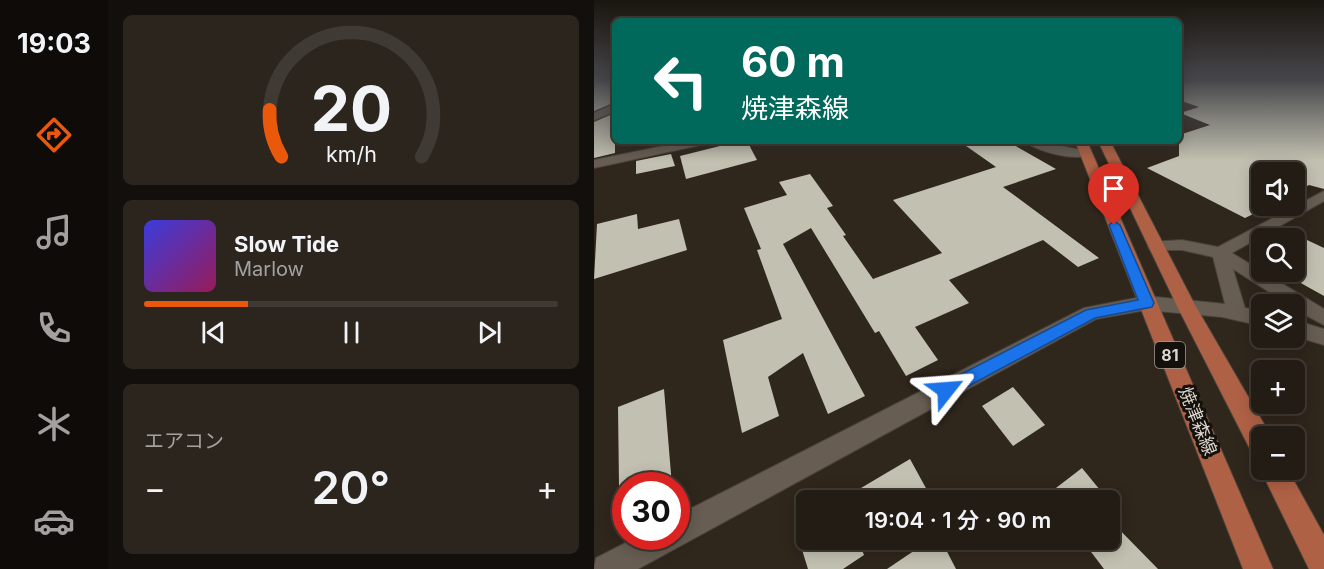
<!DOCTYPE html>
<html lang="ja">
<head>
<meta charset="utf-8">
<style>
	body { margin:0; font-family:Inter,"Noto Sans JP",sans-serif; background:#2b251e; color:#f1f3f6; height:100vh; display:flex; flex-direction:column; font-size:22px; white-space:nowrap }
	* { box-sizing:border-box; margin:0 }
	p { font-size:20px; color:#a3a1a0 }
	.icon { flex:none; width:33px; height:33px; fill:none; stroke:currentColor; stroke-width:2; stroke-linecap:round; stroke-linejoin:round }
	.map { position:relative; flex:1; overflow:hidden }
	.side { display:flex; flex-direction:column; gap:15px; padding:15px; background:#130f0c; width:486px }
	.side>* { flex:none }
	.banner { position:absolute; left:18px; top:18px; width:570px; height:126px; border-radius:9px; box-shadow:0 3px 15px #0003,0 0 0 2px #403a34; background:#00695c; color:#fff; overflow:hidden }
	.tools { position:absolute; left:657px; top:162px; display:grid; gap:12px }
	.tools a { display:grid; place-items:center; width:54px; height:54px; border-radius:9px; background:#231c15; box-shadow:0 3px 15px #0003,0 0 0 2px #403a34; font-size:30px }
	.speed { position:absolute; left:18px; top:472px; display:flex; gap:12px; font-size:30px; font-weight:700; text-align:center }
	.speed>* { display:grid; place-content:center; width:78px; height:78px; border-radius:50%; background:#231c15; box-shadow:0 3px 15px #0003,0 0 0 2px #403a34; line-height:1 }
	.speed .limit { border:9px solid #d22; background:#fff; color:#111 }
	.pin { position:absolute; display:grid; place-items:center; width:51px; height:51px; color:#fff; margin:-62px -26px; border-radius:50% 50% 50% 0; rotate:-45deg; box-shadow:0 0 6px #0007 }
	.pin .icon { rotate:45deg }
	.me { position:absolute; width:66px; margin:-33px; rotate:62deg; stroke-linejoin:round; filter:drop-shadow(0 0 4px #0008) }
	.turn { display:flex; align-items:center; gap:21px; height:126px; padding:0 30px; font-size:27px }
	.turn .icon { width:78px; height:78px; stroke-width:2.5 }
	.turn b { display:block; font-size:42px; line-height:51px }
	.big { font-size:45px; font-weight:600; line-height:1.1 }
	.side .tile { flex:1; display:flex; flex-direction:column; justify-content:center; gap:9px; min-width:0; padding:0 21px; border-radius:9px; background:#2b251e }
	.side .dial { align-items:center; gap:0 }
	.dial svg { height:156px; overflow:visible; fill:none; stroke:#403a34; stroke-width:7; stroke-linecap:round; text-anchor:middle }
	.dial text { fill:#f1f3f6; stroke:none }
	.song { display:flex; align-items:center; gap:18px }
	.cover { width:72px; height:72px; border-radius:9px; background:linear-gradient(135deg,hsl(240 70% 55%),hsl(330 70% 35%)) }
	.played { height:6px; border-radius:3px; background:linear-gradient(90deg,#ea580c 25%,#403a34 25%) }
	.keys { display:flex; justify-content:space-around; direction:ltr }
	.heat { display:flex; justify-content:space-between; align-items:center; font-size:33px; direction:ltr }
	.trip { position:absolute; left:202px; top:490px; width:324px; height:60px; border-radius:9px; background:#231c15; box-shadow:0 3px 15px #0003,0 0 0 2px #403a34; font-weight:600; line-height:60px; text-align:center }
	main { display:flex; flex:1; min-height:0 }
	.tabs { display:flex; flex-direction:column; width:108px; justify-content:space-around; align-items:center; background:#0e0b08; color:#a3a1a0 }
	.tabs .icon { width:42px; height:42px }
	.tabs .on { color:#ea580c }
	.tabs b { font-size:27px; color:#f1f3f6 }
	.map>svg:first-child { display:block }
	.building { fill:#c2c0b0 }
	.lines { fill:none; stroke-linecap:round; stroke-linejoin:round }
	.minor-casing { stroke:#4a433b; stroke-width:2 }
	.primary-casing { stroke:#4a433b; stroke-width:2 }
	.minor { fill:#675d52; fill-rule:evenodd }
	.primary { fill:#af6145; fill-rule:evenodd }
	.route { fill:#1a73e8; stroke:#114b97; stroke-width:1.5 }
	.labels { text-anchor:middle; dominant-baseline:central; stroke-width:6; stroke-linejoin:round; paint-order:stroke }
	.shield { fill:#14100b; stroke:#a09b95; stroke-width:1.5 }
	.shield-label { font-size:16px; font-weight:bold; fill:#dcd6d0 }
	.street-label { font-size:18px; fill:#dcd6d0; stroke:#14100b }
</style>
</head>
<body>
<main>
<nav class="tabs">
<b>19:03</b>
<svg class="icon on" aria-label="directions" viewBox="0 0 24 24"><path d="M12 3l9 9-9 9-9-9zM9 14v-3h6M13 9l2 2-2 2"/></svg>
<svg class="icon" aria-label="music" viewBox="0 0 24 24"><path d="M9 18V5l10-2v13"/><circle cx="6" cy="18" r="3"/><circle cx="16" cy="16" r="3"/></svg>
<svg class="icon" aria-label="phone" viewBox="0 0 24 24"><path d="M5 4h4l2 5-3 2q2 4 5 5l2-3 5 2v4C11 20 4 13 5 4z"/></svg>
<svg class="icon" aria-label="climate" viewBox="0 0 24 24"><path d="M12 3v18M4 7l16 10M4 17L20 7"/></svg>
<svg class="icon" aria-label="car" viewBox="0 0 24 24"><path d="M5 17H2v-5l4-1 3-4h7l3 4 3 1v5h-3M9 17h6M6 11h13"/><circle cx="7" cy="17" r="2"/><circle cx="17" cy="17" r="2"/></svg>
</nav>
<section class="side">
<div class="tile dial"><svg viewBox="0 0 100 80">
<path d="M14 69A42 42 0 1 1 86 69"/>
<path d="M14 69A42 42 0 0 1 8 45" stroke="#ea580c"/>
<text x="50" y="56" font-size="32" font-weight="700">20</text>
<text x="50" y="72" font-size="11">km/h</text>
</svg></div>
<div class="tile">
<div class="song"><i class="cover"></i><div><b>Slow Tide</b><p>Marlow</p></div></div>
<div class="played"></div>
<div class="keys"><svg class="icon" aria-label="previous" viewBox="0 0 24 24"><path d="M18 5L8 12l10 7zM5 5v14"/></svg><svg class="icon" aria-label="pause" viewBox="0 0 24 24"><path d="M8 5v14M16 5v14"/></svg><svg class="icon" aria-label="next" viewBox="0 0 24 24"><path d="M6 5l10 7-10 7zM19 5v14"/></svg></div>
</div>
<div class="tile"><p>エアコン</p>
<div class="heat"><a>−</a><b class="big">20°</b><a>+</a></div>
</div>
</section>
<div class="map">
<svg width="730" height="569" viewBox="0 0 730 569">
	<rect width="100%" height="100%" fill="#2f261c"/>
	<g class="building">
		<path d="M0,81H21V102L0,111Z"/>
		<path d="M585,81H730V189L715,185L700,193V172H668V206H676L651,218L553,168L585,156V135L616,125L586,113L605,107L585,100Z"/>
		<path d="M21,113V153L0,158V122Z"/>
		<path d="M146,141H153L163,160L92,179L86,156Z"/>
		<path d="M365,141H413L462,169L409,187L505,258L484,267L449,240L355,280L375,303L321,327L344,360L312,376L285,331L281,333L217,228L189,244L271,396L234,414L209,353L174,377L185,416L148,433L129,340L188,319L163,250L167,249L150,208L193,195L185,182L216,174L239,206L233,208L252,235L249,236L279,279L348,253L299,200L402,167Z"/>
		<path d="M77,154L81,166L42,174V161Z"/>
		<path d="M43,214L44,229L85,219L93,250L0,279L3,224Z"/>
		<path d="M694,231L730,248V296L687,272H700V238H681Z"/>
		<path d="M419,387L451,425L419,446L388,406Z"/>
		<path d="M70,389L78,486H25L24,407Z"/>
		<path d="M316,459L339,501H245Z"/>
		<path d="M488,468L515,501H445Z"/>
		<path d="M516,520L564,569H510L488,540H516Z"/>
		<path d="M205,540H264L270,555L249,569H214Z"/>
		<path d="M336,540H347L362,569H293Z"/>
	</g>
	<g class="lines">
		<defs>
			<g id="minor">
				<path d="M21,104V111L0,120V113Z"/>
				<path d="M94,141H117L111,144L0,168V160Z"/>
				<path d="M431,141C439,141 494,150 498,153C486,163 442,152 431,141Z"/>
				<path d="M730,191V201L638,253L730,309V325L700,309V304H694L639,269L651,308L668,311V326L628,317L552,310L502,319L44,569H0L2,558L43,537H82V516L490,308L552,296L631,304L619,257L588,250H556L554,246L556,242L588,240L624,247Z"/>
				<path d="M700,320L730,329V345L700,336Z"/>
			</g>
			<g id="primary">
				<path d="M481,141H493L679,569H649Z"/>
				<path d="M504,141H516L601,305L677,436H668V458L659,455L583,306Z"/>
				<path d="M668,468L694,470L730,535V569H715L671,479Z"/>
			</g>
		</defs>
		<use href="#minor" class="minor-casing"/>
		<use href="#primary" class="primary-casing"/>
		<use href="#minor" class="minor"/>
		<use href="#primary" class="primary"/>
	</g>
	<linearGradient id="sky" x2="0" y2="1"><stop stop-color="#1a150f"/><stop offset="0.5" stop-color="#47474b"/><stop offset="1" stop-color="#47474b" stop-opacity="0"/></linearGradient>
	<rect width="730" height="161" fill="url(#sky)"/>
	<path class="route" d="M520,221L526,225L560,303L558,307L501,318L358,395L352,398L346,395L344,390L346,385L492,310L544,300L515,225Z"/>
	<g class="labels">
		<rect class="shield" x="561" y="342" width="30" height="26" rx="4.5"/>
		<g class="shield-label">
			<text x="576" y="355">81</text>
		</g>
		<g class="street-label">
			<text transform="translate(604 421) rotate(68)">焼津森線</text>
		</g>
	</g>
</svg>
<div class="tools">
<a><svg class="icon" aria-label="sound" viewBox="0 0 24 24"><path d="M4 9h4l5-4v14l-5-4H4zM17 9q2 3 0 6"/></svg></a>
<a><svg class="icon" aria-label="search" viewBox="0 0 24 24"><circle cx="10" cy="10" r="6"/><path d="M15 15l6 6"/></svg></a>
<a><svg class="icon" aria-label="layers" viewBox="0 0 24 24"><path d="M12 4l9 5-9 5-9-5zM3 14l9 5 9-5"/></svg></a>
<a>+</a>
<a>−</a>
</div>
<div class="speed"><div class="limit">30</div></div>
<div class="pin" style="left:520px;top:225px;background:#d93025"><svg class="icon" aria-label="arrive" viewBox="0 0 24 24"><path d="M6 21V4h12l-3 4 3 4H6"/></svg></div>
<svg class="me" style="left:352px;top:390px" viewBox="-20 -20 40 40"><path d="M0-17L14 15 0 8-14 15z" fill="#1a73e8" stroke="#fff" stroke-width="4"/></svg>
<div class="trip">19:04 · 1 分 · 90 m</div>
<div class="banner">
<div class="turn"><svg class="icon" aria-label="left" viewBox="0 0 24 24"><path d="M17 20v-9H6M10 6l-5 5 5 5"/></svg><div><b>60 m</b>焼津森線</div></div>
</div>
</div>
</main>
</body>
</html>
